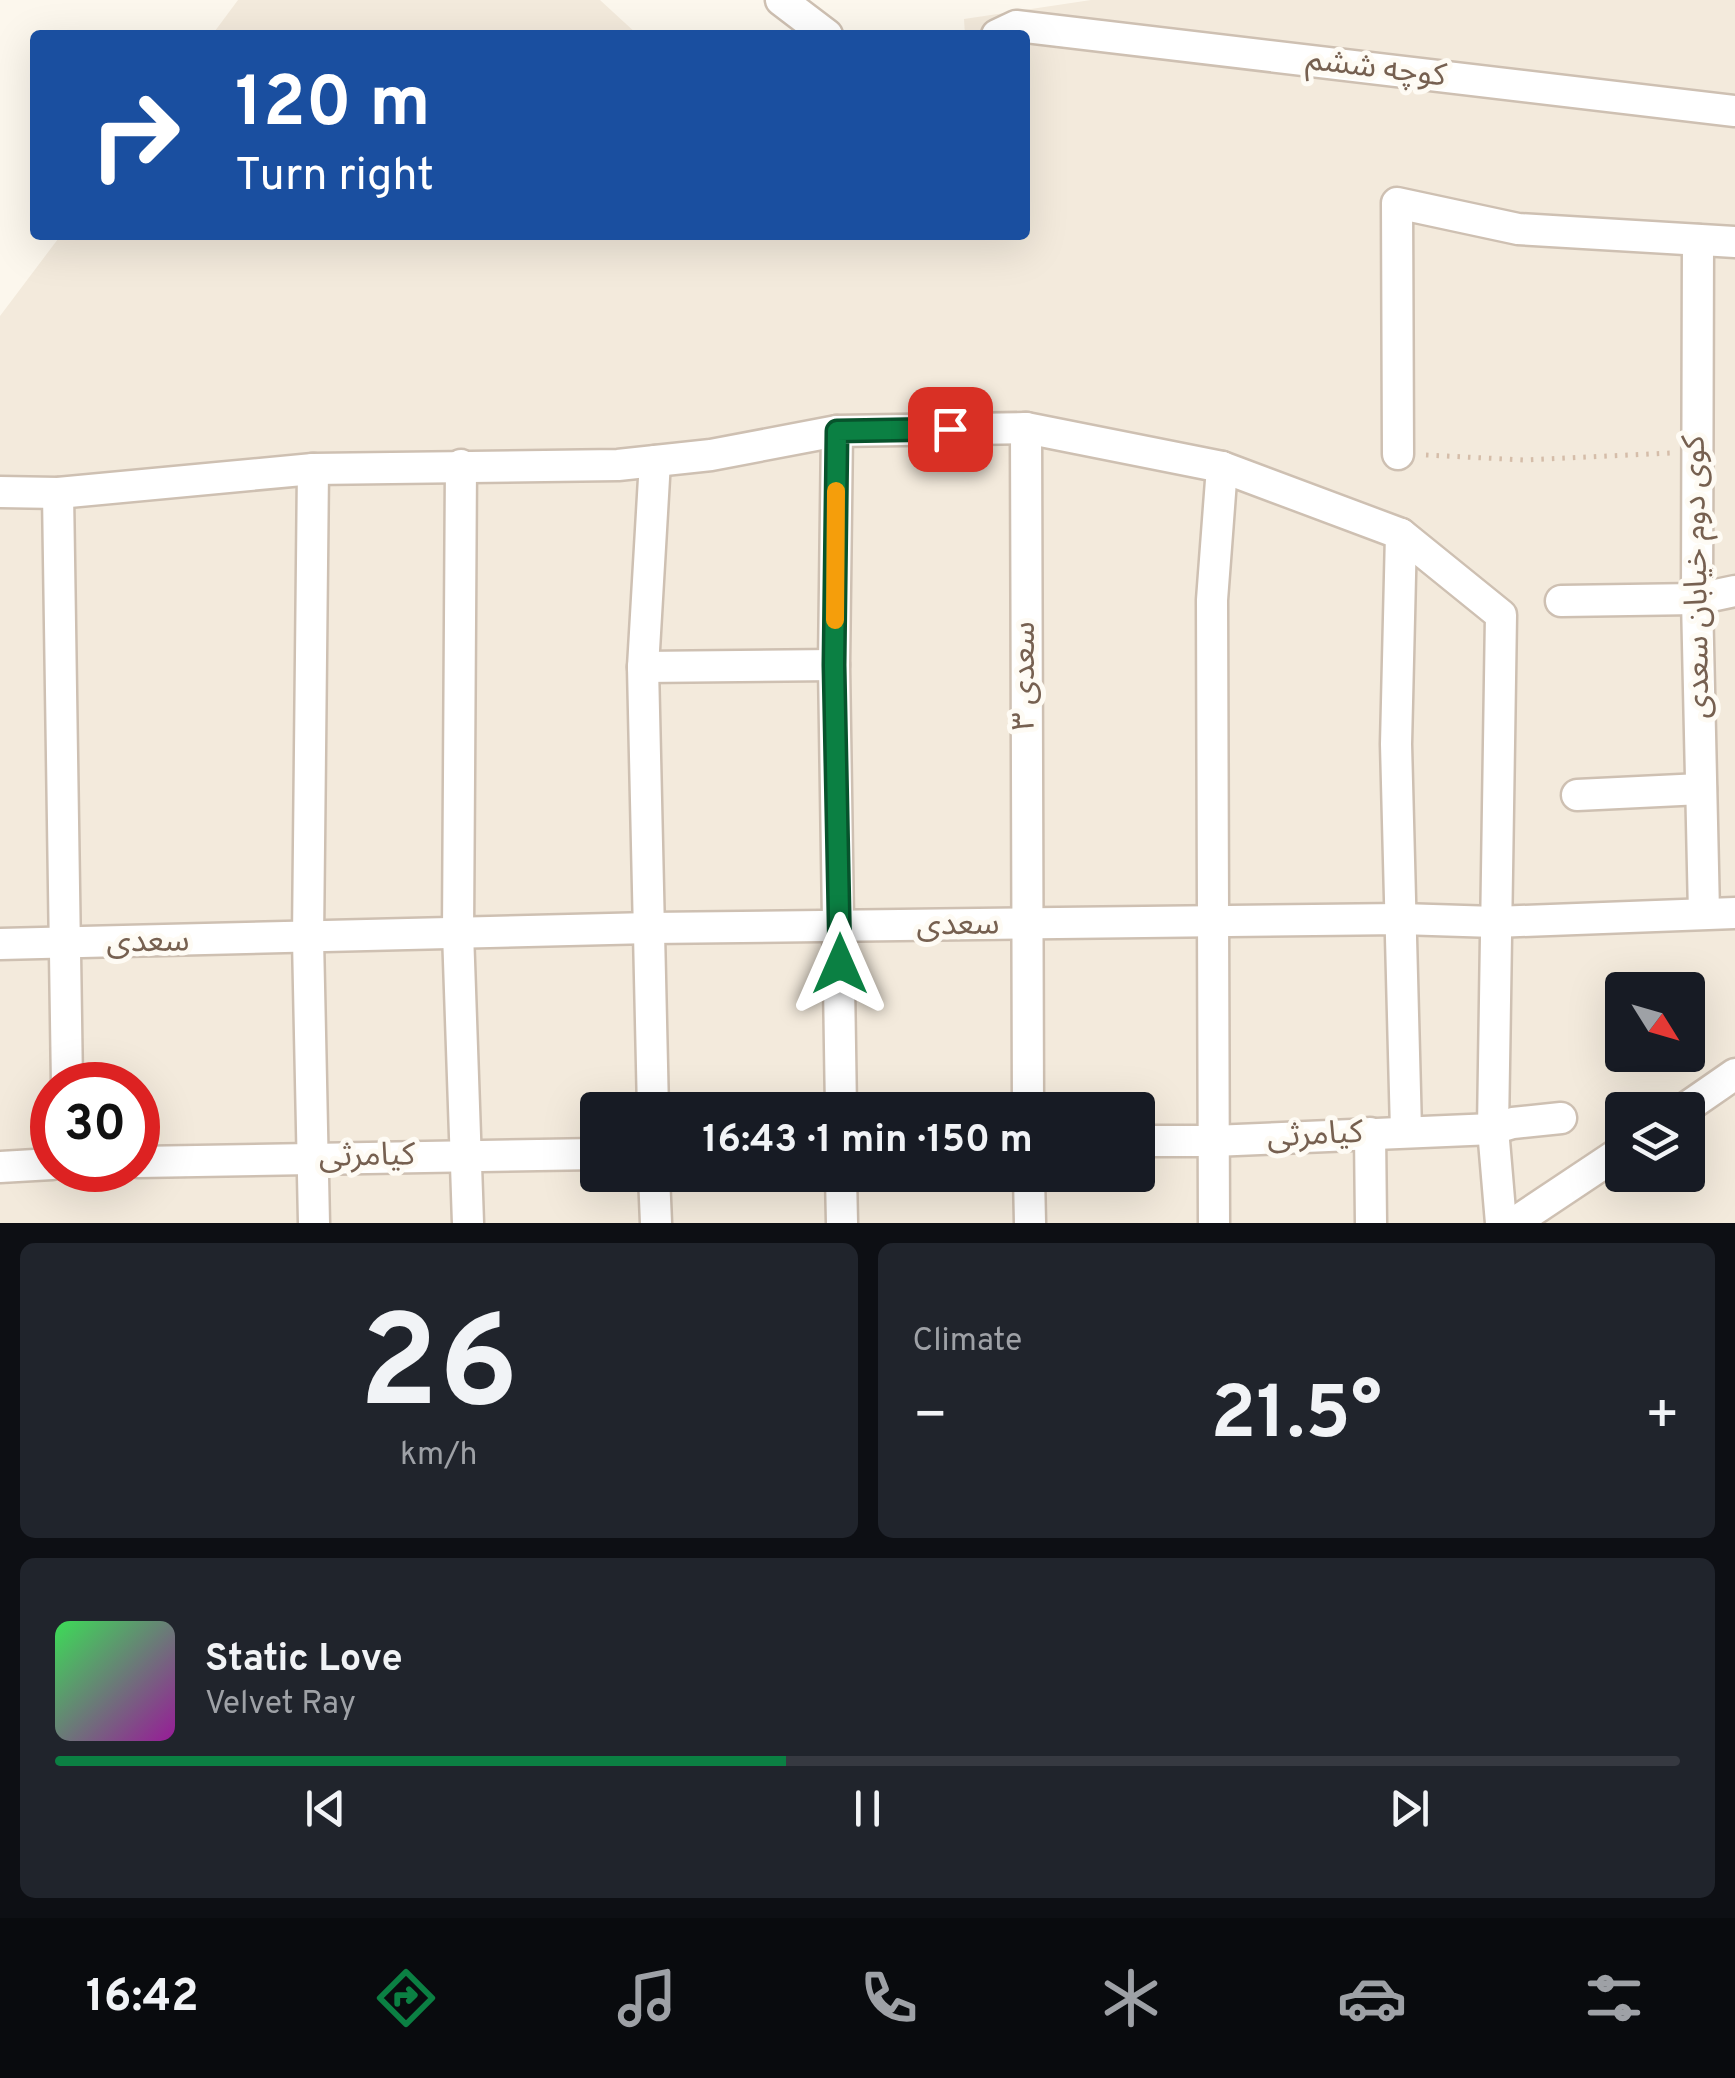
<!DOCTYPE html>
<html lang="en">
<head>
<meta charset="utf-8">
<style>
	body { margin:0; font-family:Overpass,"Noto Sans Arabic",sans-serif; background:#20242c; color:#f1f3f6; height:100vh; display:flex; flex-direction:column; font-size:38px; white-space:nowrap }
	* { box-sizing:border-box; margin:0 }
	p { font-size:32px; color:#9ea1a6 }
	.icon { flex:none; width:55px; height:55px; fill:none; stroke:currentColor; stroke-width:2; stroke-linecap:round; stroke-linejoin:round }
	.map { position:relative; height:1223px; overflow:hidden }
	.side { display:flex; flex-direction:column; gap:20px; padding:20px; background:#0d0f14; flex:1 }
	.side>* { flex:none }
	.top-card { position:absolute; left:30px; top:30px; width:1000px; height:210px; border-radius:10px; box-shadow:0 10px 40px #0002; background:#1a4fa0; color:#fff; overflow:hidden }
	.needle { width:65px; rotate:127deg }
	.fabs { position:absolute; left:1605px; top:972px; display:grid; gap:20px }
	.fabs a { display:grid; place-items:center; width:100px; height:100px; border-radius:10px; background:#171b24; box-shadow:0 10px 40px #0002; font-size:50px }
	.speed { position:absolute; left:30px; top:1062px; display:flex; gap:20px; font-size:50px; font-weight:700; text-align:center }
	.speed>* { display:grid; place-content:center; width:130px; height:130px; border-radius:50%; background:#171b24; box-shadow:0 10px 40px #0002; line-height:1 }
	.speed .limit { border:15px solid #d22; background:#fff; color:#111 }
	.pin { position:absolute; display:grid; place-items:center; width:85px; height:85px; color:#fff; margin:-42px; border-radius:20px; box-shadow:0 5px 15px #0006 }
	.me { position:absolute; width:110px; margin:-55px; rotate:0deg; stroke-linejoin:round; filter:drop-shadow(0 0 8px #0008) }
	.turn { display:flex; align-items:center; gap:35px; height:210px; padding:0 40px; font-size:45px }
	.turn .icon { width:130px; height:130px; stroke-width:2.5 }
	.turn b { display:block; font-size:70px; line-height:85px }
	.big { font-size:75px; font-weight:700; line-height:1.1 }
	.side .tile { flex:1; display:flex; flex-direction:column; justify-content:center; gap:15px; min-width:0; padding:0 35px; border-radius:15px; background:#20242c }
	.side .dial { align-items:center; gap:0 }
	.dial b { font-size:130px; line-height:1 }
	.song { display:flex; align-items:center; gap:30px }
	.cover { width:120px; height:120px; border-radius:15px; background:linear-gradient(135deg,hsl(130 70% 55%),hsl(300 70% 35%)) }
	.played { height:10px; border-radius:5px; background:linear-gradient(90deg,#0b8043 45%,#363941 45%) }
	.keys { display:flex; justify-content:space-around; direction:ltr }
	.heat { display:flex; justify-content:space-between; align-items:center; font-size:55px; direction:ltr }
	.side .tiles { flex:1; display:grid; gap:20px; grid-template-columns:1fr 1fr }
	.tile:last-child { grid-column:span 2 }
	.trip { position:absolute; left:580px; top:1092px; width:575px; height:100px; border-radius:10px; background:#171b24; box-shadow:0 10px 40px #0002; font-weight:700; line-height:100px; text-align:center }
	.tab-bar { display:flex; height:160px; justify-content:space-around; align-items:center; background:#090b0e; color:#9ea1a6 }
	.tab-bar .icon { width:70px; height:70px }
	.tab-bar .selected { color:#0b8043 }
	.tab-bar b { font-size:45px; color:#f1f3f6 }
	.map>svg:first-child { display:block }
	.residential { fill:#f3eadc; fill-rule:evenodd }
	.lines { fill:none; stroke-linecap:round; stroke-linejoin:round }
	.minor-casing { stroke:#cec0b2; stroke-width:35 }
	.path { stroke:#d5bda9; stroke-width:5; stroke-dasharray:2.5 8; stroke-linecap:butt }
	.minor { stroke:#fff; stroke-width:30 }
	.route-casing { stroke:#07532c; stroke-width:25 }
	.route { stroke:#0b8043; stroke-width:18 }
	.slow { stroke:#f59e0b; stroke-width:18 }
	.labels { text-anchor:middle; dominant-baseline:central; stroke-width:10; stroke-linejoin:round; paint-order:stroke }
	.street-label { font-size:32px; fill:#766050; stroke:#fefbf4 }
</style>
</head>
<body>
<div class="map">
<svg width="1735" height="1223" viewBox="0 0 1735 1223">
	<rect width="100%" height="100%" fill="#fcf7ed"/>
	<g class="residential">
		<path d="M238,0H600L638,35H212Z"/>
		<path d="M1091,0H1735V1223H0V316L61,235H1025V35H965L964,19ZM1622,990H1688V1055H1622ZM52,1085H138V1170H52ZM598,1110H1138V1175H598ZM1622,1110H1688V1175H1622Z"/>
	</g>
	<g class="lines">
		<defs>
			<g id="minor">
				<path d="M781,0L827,35"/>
				<path d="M997,35L1016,26L1735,111"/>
				<path d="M1698,240L1697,599L1704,913"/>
				<path d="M1026,428L1028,1110"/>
				<path d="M837,431L834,665L841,1110"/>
				<path d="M1398,454L1397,203L1518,229L1735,242"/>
				<path d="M461,465L458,932L468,1223"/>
				<path d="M313,469L308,939L314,1223"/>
				<path d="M0,492L58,493L313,469L618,465L711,455L837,431L1026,428L1222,467L1401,534L1501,615L1493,1129L1501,1223"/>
				<path d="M58,493L67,1085"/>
				<path d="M1401,534L1396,744L1406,1131"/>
				<path d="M1561,601L1697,599L1735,591"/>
				<path d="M643,667L834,665"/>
				<path d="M1577,795L1701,789"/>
				<path d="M0,944L650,928L1401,919L1495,922L1735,913"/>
				<path d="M653,1110L643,667L655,461"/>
				<path d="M1683,1110L1735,1074"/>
				<path d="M1370,1133L1371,1223"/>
				<path d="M1138,1141H1213L1493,1129L1513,1123L1561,1118"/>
				<path d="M138,1162L598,1154"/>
				<path d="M0,1167L52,1164"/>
				<path d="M654,1175L656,1223"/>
				<path d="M841,1175L842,1223"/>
				<path d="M1029,1175L1030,1223"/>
				<path d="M1214,1223L1212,600L1222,467"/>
				<path d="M1514,1223L1622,1151"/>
			</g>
		</defs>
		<use href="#minor" class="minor-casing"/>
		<path class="path" d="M1426,455L1524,460L1670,453"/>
		<use href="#minor" class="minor"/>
	</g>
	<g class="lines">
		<defs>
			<path id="route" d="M840,964L834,665L837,431L950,429"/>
		</defs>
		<use href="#route" class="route-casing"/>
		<use href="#route" class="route"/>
		<path class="slow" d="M835,620L836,491"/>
	</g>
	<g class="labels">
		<g class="street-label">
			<text transform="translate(1376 69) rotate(7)">کوچه ششم</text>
			<text transform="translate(1698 577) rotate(-91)">کوی دوم خیابان سعدی</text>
			<text transform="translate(1026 676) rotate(-90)">سعدی ۳</text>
			<text transform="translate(958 926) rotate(-1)">سعدی</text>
			<text transform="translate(148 943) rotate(-1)">سعدی</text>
			<text transform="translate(1315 1136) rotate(-3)">کیامرثی</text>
			<text transform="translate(367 1157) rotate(-1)">کیامرثی</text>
		</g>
	</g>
</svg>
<div class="fabs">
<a><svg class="needle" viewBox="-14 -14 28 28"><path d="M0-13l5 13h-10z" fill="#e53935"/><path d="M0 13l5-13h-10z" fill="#9ea1a6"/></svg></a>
<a><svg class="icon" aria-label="layers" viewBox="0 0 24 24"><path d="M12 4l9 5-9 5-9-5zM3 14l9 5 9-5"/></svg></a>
</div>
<div class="speed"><div class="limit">30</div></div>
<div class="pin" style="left:950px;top:429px;background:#d93025"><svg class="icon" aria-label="arrive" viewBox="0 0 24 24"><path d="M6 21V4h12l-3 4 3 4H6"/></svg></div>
<svg class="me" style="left:840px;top:964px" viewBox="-20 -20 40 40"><path d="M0-17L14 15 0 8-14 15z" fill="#0b8043" stroke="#fff" stroke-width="4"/></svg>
<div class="trip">16:43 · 1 min · 150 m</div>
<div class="top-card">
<div class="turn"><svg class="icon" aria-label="right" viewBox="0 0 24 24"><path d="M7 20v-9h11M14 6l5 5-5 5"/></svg><div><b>120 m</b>Turn right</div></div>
</div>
</div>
<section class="side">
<div class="tiles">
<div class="tile dial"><b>26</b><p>km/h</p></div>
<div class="tile"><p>Climate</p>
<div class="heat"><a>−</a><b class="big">21.5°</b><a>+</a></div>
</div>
<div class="tile">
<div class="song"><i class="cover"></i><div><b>Static Love</b><p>Velvet Ray</p></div></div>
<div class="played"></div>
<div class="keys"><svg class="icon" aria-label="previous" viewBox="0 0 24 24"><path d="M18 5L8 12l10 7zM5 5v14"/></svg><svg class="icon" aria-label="pause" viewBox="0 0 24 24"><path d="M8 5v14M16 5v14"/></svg><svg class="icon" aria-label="next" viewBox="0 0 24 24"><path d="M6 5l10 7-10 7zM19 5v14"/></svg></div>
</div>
</div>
</section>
<nav class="tab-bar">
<b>16:42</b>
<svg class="icon selected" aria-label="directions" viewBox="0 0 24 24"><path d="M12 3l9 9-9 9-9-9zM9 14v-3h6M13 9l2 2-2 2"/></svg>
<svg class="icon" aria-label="music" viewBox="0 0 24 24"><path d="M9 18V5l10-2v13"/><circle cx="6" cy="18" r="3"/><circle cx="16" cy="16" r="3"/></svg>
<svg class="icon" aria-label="phone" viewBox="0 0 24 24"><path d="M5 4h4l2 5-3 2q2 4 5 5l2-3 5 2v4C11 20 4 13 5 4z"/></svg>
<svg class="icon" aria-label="climate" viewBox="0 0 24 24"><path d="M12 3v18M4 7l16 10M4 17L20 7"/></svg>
<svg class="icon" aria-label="car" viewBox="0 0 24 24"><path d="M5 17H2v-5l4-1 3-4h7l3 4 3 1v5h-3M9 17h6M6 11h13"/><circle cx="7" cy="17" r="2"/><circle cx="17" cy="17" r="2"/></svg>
<svg class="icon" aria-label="filters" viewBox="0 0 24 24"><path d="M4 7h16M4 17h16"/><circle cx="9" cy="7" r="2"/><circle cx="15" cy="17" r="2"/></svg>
</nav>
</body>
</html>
